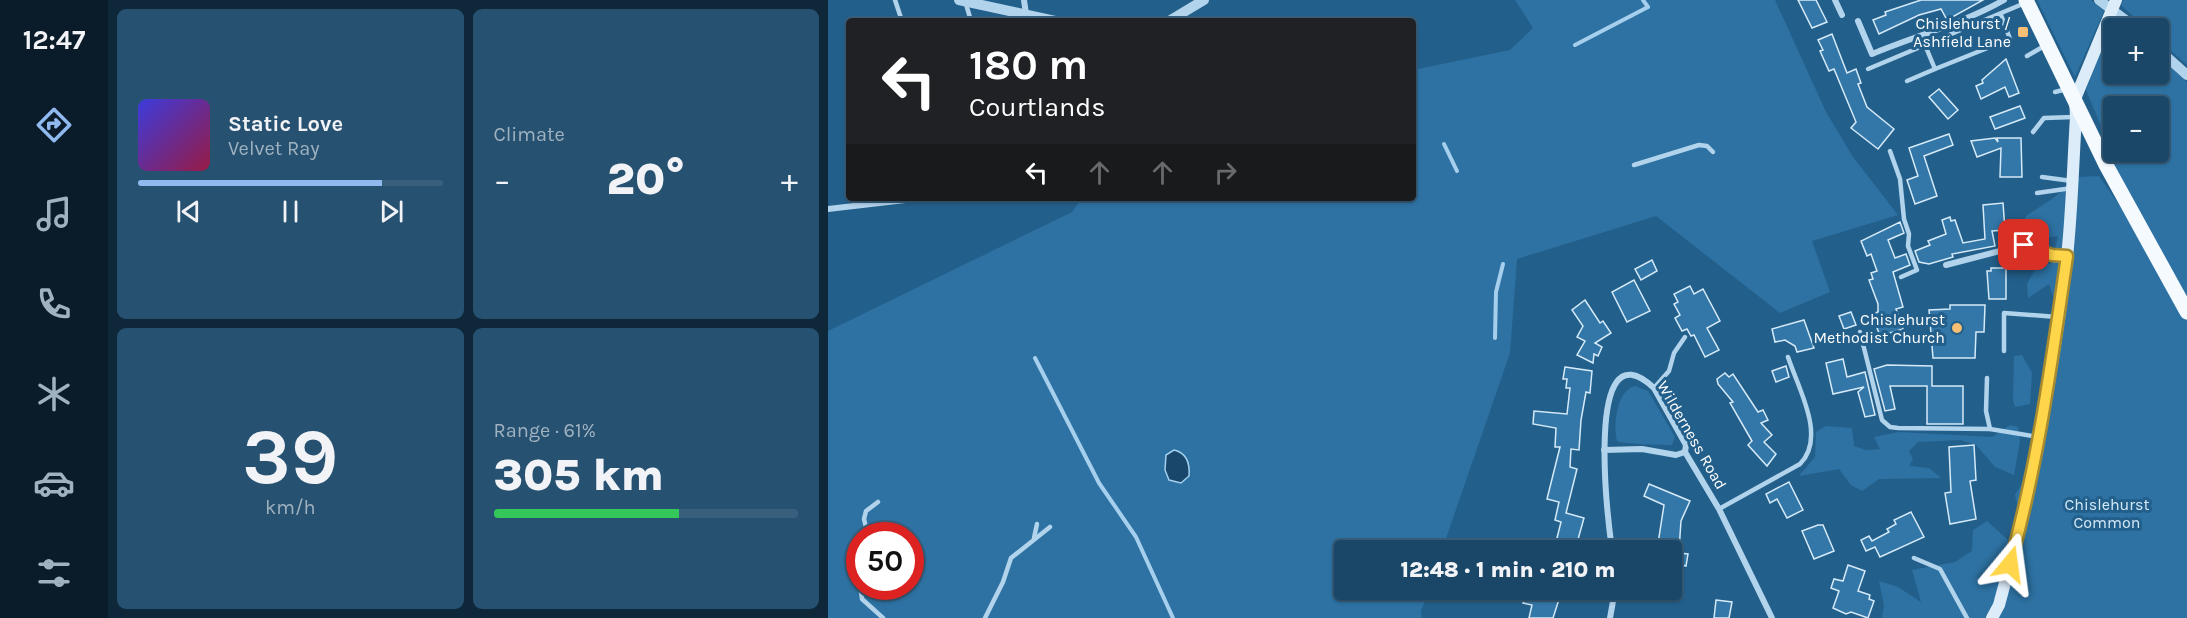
<!DOCTYPE html>
<html lang="en">
<head>
<meta charset="utf-8">
<style>
	body { margin:0; font-family:Karla,sans-serif; background:#275171; color:#f1f3f6; height:100vh; display:flex; flex-direction:column; font-size:22px; white-space:nowrap }
	* { box-sizing:border-box; margin:0 }
	p { font-size:20px; color:#9fb2c0 }
	.icon { flex:none; width:33px; height:33px; fill:none; stroke:currentColor; stroke-width:2; stroke-linecap:round; stroke-linejoin:round }
	.map { position:relative; flex:1; overflow:hidden }
	.sheet { display:flex; flex-direction:column; gap:9px; padding:9px; background:#0e2739; width:720px }
	.sheet>* { flex:none }
	.hud { position:absolute; left:18px; top:18px; width:570px; height:183px; border-radius:6px; box-shadow:0 2px 4px #0004,0 0 0 2px #385f7c; background:#202124; color:#fff; overflow:hidden }
	.tools { position:absolute; left:1275px; top:18px; display:grid; gap:12px }
	.tools a { display:grid; place-items:center; width:66px; height:66px; border-radius:6px; background:#1a4768; box-shadow:0 2px 4px #0004,0 0 0 2px #385f7c; font-size:30px }
	.speed { position:absolute; left:18px; top:522px; display:flex; gap:12px; font-size:30px; font-weight:700; text-align:center }
	.speed>* { display:grid; place-content:center; width:78px; height:78px; border-radius:50%; background:#1a4768; box-shadow:0 2px 4px #0004,0 0 0 2px #385f7c; line-height:1 }
	.speed .limit { border:9px solid #d22; background:#fff; color:#111 }
	.pin { position:absolute; display:grid; place-items:center; width:51px; height:51px; color:#fff; margin:-26px; border-radius:12px; box-shadow:0 3px 9px #0006 }
	.me { position:absolute; width:66px; margin:-33px; rotate:16deg; stroke-linejoin:round; filter:drop-shadow(0 0 4px #0008) }
	.turn { display:flex; align-items:center; gap:21px; height:126px; padding:0 24px; font-size:27px }
	.turn .icon { width:78px; height:78px; stroke-width:2.5 }
	.turn b { display:block; font-size:42px; line-height:51px }
	.lanes { display:flex; align-items:center; height:57px; padding:0 24px; background:#0003; justify-content:center; gap:30px; direction:ltr }
	.lanes .off { opacity:.35 }
	.big { font-size:45px; font-weight:800; line-height:1.1 }
	.sheet .widget { flex:1; display:flex; flex-direction:column; justify-content:center; gap:9px; min-width:0; padding:0 21px; border-radius:9px; background:#275171 }
	.sheet .dial { align-items:center; gap:0 }
	.dial b { font-size:78px; line-height:1 }
	.song { display:flex; align-items:center; gap:18px }
	.cover { width:72px; height:72px; border-radius:9px; background:linear-gradient(135deg,hsl(240 70% 55%),hsl(340 70% 35%)) }
	.played { height:6px; border-radius:3px; background:linear-gradient(90deg,#90b9f0 80%,#385f7c 80%) }
	.keys { display:flex; justify-content:space-around; direction:ltr }
	.heat { display:flex; justify-content:space-between; align-items:center; font-size:33px; direction:ltr }
	.charge { height:9px; border-radius:4px; background:linear-gradient(90deg,#34c759 61%,#385f7c 0) }
	.sheet .tiles { flex:1; display:grid; gap:9px; grid-template-columns:repeat(2,1fr) }
	.trip { position:absolute; left:506px; top:540px; width:348px; height:60px; border-radius:6px; background:#1a4768; box-shadow:0 2px 4px #0004,0 0 0 2px #385f7c; font-weight:800; line-height:60px; text-align:center }
	main { display:flex; flex:1; min-height:0 }
	.tab-bar { display:flex; flex-direction:column; width:108px; justify-content:space-around; align-items:center; background:#0a1c2a; color:#9fb2c0 }
	.tab-bar .icon { width:42px; height:42px }
	.tab-bar .current { color:#90b9f0 }
	.tab-bar b { font-size:27px; color:#f1f3f6 }
	.map>svg:first-child { display:block }
	.green { fill:#2d72a3; fill-rule:evenodd }
	.water { fill:#18476b; stroke:#a5cfec; stroke-width:1.5 }
	.lines { fill:none; stroke-linecap:round; stroke-linejoin:round }
	.stream { stroke:#a5cfec; stroke-width:4 }
	.building { fill:#3377a8; stroke:#d5eaf8; stroke-width:1.5 }
	.service { stroke:#b1d3eb; stroke-width:4.5 }
	.minor { stroke:#b1d3eb; stroke-width:6 }
	.tertiary { stroke:#b1d3eb; stroke-width:10 }
	.secondary { stroke:#dcecf9; stroke-width:12 }
	.primary { stroke:#f5fafe; stroke-width:15 }
	.route-casing { stroke:#a68a30; stroke-width:15 }
	.route { stroke:#ffd54a; stroke-width:10 }
	.poi-dot { fill:#f6bf74; stroke:#235f8b; stroke-width:2 }
	.labels { text-anchor:middle; dominant-baseline:central; stroke-width:6; stroke-linejoin:round; paint-order:stroke }
	.poi-label { font-size:16px; fill:#fff; stroke:#235f8b; text-anchor:end }
	.street-label { font-size:16px; fill:#fff; stroke:#235f8b }
	.park-label { font-size:16px; fill:#d5eaf8; stroke:#235f8b }
</style>
</head>
<body>
<main>
<nav class="tab-bar">
<b>12:47</b>
<svg class="icon current" aria-label="directions" viewBox="0 0 24 24"><path d="M12 3l9 9-9 9-9-9zM9 14v-3h6M13 9l2 2-2 2"/></svg>
<svg class="icon" aria-label="music" viewBox="0 0 24 24"><path d="M9 18V5l10-2v13"/><circle cx="6" cy="18" r="3"/><circle cx="16" cy="16" r="3"/></svg>
<svg class="icon" aria-label="phone" viewBox="0 0 24 24"><path d="M5 4h4l2 5-3 2q2 4 5 5l2-3 5 2v4C11 20 4 13 5 4z"/></svg>
<svg class="icon" aria-label="climate" viewBox="0 0 24 24"><path d="M12 3v18M4 7l16 10M4 17L20 7"/></svg>
<svg class="icon" aria-label="car" viewBox="0 0 24 24"><path d="M5 17H2v-5l4-1 3-4h7l3 4 3 1v5h-3M9 17h6M6 11h13"/><circle cx="7" cy="17" r="2"/><circle cx="17" cy="17" r="2"/></svg>
<svg class="icon" aria-label="filters" viewBox="0 0 24 24"><path d="M4 7h16M4 17h16"/><circle cx="9" cy="7" r="2"/><circle cx="15" cy="17" r="2"/></svg>
</nav>
<section class="sheet">
<div class="tiles">
<div class="widget">
<div class="song"><i class="cover"></i><div><b>Static Love</b><p>Velvet Ray</p></div></div>
<div class="played"></div>
<div class="keys"><svg class="icon" aria-label="previous" viewBox="0 0 24 24"><path d="M18 5L8 12l10 7zM5 5v14"/></svg><svg class="icon" aria-label="pause" viewBox="0 0 24 24"><path d="M8 5v14M16 5v14"/></svg><svg class="icon" aria-label="next" viewBox="0 0 24 24"><path d="M6 5l10 7-10 7zM19 5v14"/></svg></div>
</div>
<div class="widget"><p>Climate</p>
<div class="heat"><a>−</a><b class="big">20°</b><a>+</a></div>
</div>
<div class="widget dial"><b>39</b><p>km/h</p></div>
<div class="widget"><p>Range · 61%</p><b class="big">305 km</b><div class="charge"></div></div>
</div>
</section>
<div class="map">
<svg width="1359" height="618" viewBox="0 0 1359 618">
	<rect width="100%" height="100%" fill="#235f8b"/>
	<g class="green">
		<path d="M687,0H947L998,112L1025,157L1070,215L984,241L1002,292L952,313L828,216L689,259L682,353L614,550H516V590H601L593,611L594,618H0V331L244,212L254,198H585V70L682,50L705,28ZM32,536H82V586H32Z"/>
		<path d="M1209,0H1263L1276,11L1247,77Z"/>
		<path d="M1295,0H1359V65L1331,40L1330,28H1318L1293,5Z"/>
		<path d="M1286,22L1299,28H1286V74H1330L1331,56L1359,82V618H1054L1056,605L1051,581L1070,587L1093,602L1084,570L1127,562L1144,551L1145,530L1159,521L1180,540L1191,512L1187,495L1195,482L1208,479L1232,318L1221,284L1200,298L1199,284L1208,267L1224,263L1230,236L1202,240L1194,231L1198,216L1224,199L1251,177L1271,176L1310,232L1280,166L1286,157L1258,90L1282,24ZM1286,106H1330V152H1286Z"/>
		<path d="M1194,355L1204,373L1202,404L1187,407L1185,400L1186,356Z"/>
		<path d="M807,386L820,391L847,437L844,445C835,445 793,444 789,441C785,425 788,391 807,386Z"/>
		<path d="M1182,425L1190,427L1192,441L1186,475L1167,467L1148,445L1133,440L1090,442L1081,451L1085,459L1081,466L1101,468L1113,478L1051,479L1034,491L1023,485L1011,469L971,476L987,457L988,432L998,426L1024,428L1026,446L1038,450L1052,449L1046,437L1071,432L1164,437Z"/>
	</g>
	<path class="water" d="M346,450C359,453 362,464 361,476L353,483L341,480L337,470L338,455Z"/>
	<g class="lines">
		<g class="stream">
			<path d="M747,45L820,7L815,0"/>
			<path d="M616,144L629,171"/>
			<path d="M667,338L668,292L675,264"/>
			<path d="M207,358L271,483L308,537L345,618"/>
		</g>
	</g>
	<g class="building">
		<path d="M970,0H988L999,22L984,28Z"/>
		<path d="M1093,0H1155L1119,20L1113,9L1091,15L1051,34L1045,20L1058,15L1057,12Z"/>
		<path d="M1004,34L1019,73L1028,69L1033,83L1030,84L1039,107L1066,129L1050,149L1023,128L1028,122L1006,69L1001,71L992,51L995,50L990,40Z"/>
		<path d="M1178,59L1191,93L1181,97L1177,87L1153,99L1148,86L1155,83L1154,80Z"/>
		<path d="M1111,89L1130,110L1120,119L1101,97Z"/>
		<path d="M1192,106L1197,118L1167,129L1162,117Z"/>
		<path d="M1121,134L1125,145L1096,156L1109,196L1087,204L1079,180L1090,176L1081,148Z"/>
		<path d="M1167,138L1170,142L1169,138H1193L1194,177H1172L1173,148L1149,157L1143,141Z"/>
		<path d="M1175,203L1177,230L1164,231L1167,246L1124,254L1125,257L1101,264L1091,262L1087,251L1102,245L1100,241L1118,234L1114,220L1122,217L1123,221L1127,220L1135,243L1157,239L1155,205Z"/>
		<path d="M1072,222L1076,233L1060,240L1067,258L1078,254L1082,265L1065,272L1075,307L1068,309L1075,329L1052,336L1044,314L1050,312V304L1041,280L1045,279L1043,273L1049,271L1043,254L1039,256L1033,241Z"/>
		<path d="M824,260L829,271L813,280L807,269Z"/>
		<path d="M1163,268H1178V299H1161L1159,271H1163Z"/>
		<path d="M806,280L822,311L799,322L784,292Z"/>
		<path d="M862,286L866,294L875,289L892,321L879,328L891,350L877,357L866,335L863,336L859,329L854,331L847,318L852,315L846,304L850,302L846,294Z"/>
		<path d="M757,300L772,323L775,321L783,333L767,343L774,347L770,356L766,354L765,363L749,355L757,341L749,337L755,326L744,310Z"/>
		<path d="M1122,305H1157L1156,332H1148L1147,358H1105L1101,310L1122,309Z"/>
		<path d="M1023,312L1028,325L1016,329L1011,316Z"/>
		<path d="M976,320L986,348L969,352L967,346L957,340L947,342L944,329Z"/>
		<path d="M1015,359L1019,377L1037,372L1047,415L1037,417L1030,392L1036,387L1005,394L998,363Z"/>
		<path d="M1059,365L1104,366V386H1135V424H1099V386H1062L1067,409L1057,411L1046,369Z"/>
		<path d="M958,366L961,377L948,382L944,371Z"/>
		<path d="M737,367L764,371L762,393L758,392L753,420L751,450L743,449L742,467L749,469L738,513L756,518L747,550H726L733,522L727,520L731,502L719,499L732,447H727L728,428L705,424L706,411L739,414L742,388H738L739,379H735Z"/>
		<path d="M897,373L901,377L905,374L930,412L935,410L940,420L933,423L944,435L936,442L948,454L939,466L920,445L924,441L902,403L905,402L890,384L889,379Z"/>
		<path d="M1146,445L1148,480L1142,481L1148,519L1122,524L1117,493L1123,492L1121,447Z"/>
		<path d="M961,482L975,510L959,518L949,499L942,503L938,494Z"/>
		<path d="M821,484L862,501L853,521L851,550H829L836,505L816,496Z"/>
		<path d="M1083,512L1096,537L1052,557L1047,547L1038,551L1033,540L1041,536L1044,541L1061,532L1059,529L1068,524L1066,520Z"/>
		<path d="M990,525H995L1006,551L986,559L974,531Z"/>
		<path d="M843,552L860,554L858,566L854,565L852,581L843,580Z"/>
		<path d="M1020,565L1037,571L1030,591L1042,595L1041,599L1046,601L1040,618L1023,612L1018,614L1005,608L1011,591L1003,588L1006,579L1015,581Z"/>
		<path d="M678,590H734L725,618H701L704,605L695,603L697,598L678,593Z"/>
		<path d="M888,600L904,602L901,618H886Z"/>
	</g>
	<g class="lines">
		<g class="service">
			<path d="M67,0L74,21"/>
			<path d="M138,4L143,21"/>
			<path d="M1097,45L1107,69L1182,39L1173,15"/>
			<path d="M1199,56L1218,45"/>
			<path d="M1040,69L1197,3"/>
			<path d="M1079,81L1107,69"/>
			<path d="M1227,92L1239,89"/>
			<path d="M1205,132L1216,118L1246,117"/>
			<path d="M1062,151L1072,179L1076,219L1081,234L1080,246L1089,270L1073,277"/>
			<path d="M806,165L871,145L879,146L885,152"/>
			<path d="M1214,177L1244,181"/>
			<path d="M1209,193L1244,188"/>
			<path d="M1032,332L1054,420L1062,427L1070,428L1162,429"/>
			<path d="M1176,351V313L1229,317"/>
			<path d="M1159,378L1158,411L1162,429L1211,437"/>
			<path d="M826,388L841,371L846,353L857,337"/>
			<path d="M891,509L972,464C999,437 970,388 960,357"/>
			<path d="M40,536L36,519L38,511L50,502"/>
			<path d="M206,538L209,524"/>
			<path d="M1086,558L1112,569L1139,618"/>
			<path d="M32,585L34,599L55,618"/>
			<path d="M157,618L175,582L183,558L222,527"/>
		</g>
		<g class="minor">
			<path d="M196,0L198,14"/>
			<path d="M1007,0L1014,15"/>
			<path d="M1030,21L1044,54C1087,36 1136,23 1176,0"/>
			<path d="M0,209L86,199"/>
			<path d="M1118,265L1195,245L1224,255L1239,256"/>
			<path d="M776,450L814,449L848,455L857,452"/>
			<path d="M784,550C781,528 754,321 826,388L858,445L857,452L891,509L944,618"/>
			<path d="M782,618L787,590"/>
		</g>
		<g class="tertiary">
			<path d="M131,0L227,21"/>
			<path d="M1271,0L1308,28"/>
			<path d="M341,21L376,0"/>
			<path d="M1330,49L1359,75"/>
		</g>
		<path class="secondary" d="M1164,618L1171,605C1203,492 1225,375 1239,257C1244,211 1245,163 1248,117L1247,99L1288,0"/>
		<path class="primary" d="M1198,0L1278,165L1359,312"/>
	</g>
	<g class="lines">
		<defs>
			<path id="route" d="M1182,564C1210,464 1224,359 1239,256L1224,255L1196,245"/>
		</defs>
		<use href="#route" class="route-casing"/>
		<use href="#route" class="route"/>
	</g>
	<g class="poi-dot">
		<rect x="1189" y="26" width="12" height="12" rx="3"/>
		<circle cx="1129" cy="328" r="6"/>
	</g>
	<g class="labels">
		<g class="poi-label">
			<text x="1183" y="23">Chislehurst /<tspan x="1183" dy="18">Ashfield Lane</tspan></text>
			<text x="1117" y="319">Chislehurst<tspan x="1117" dy="18">Methodist Church</tspan></text>
		</g>
		<g class="street-label">
			<text transform="translate(864 435) rotate(60)">Wilderness Road</text>
		</g>
		<g class="park-label">
			<text x="1279" y="504">Chislehurst<tspan x="1279" dy="18">Common</tspan></text>
		</g>
	</g>
</svg>
<div class="tools">
<a>+</a>
<a>−</a>
</div>
<div class="speed"><div class="limit">50</div></div>
<div class="pin" style="left:1196px;top:245px;background:#d93025"><svg class="icon" aria-label="arrive" viewBox="0 0 24 24"><path d="M6 21V4h12l-3 4 3 4H6"/></svg></div>
<svg class="me" style="left:1182px;top:564px" viewBox="-20 -20 40 40"><path d="M0-17L14 15 0 8-14 15z" fill="#ffd54a" stroke="#fff" stroke-width="4"/></svg>
<div class="trip">12:48 · 1 min · 210 m</div>
<div class="hud">
<div class="turn"><svg class="icon" aria-label="left" viewBox="0 0 24 24"><path d="M17 20v-9H6M10 6l-5 5 5 5"/></svg><div><b>180 m</b>Courtlands</div></div>
<div class="lanes"><svg class="icon" aria-label="left" viewBox="0 0 24 24"><path d="M17 20v-9H6M10 6l-5 5 5 5"/></svg><svg class="icon off" aria-label="ahead" viewBox="0 0 24 24"><path d="M12 20V5M6 11l6-6 6 6"/></svg><svg class="icon off" aria-label="ahead" viewBox="0 0 24 24"><path d="M12 20V5M6 11l6-6 6 6"/></svg><svg class="icon off" aria-label="right" viewBox="0 0 24 24"><path d="M7 20v-9h11M14 6l5 5-5 5"/></svg></div>
</div>
</div>
</main>
</body>
</html>
